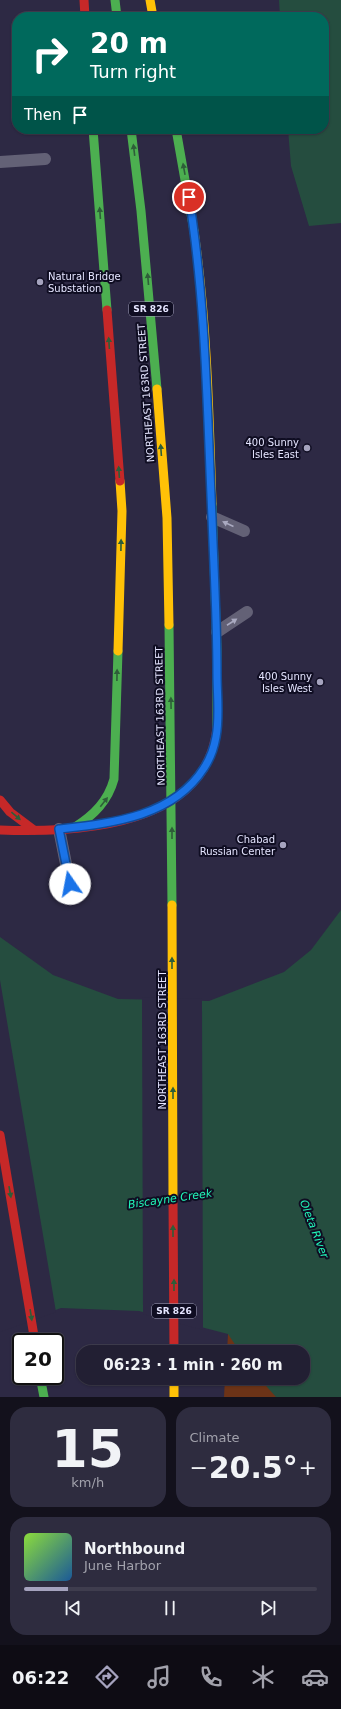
<!DOCTYPE html>
<html lang="en">
<head>
<meta charset="utf-8">
<style>
	body { margin:0; font-family:"DejaVu Sans",sans-serif; background:#2e2c3f; color:#f1f3f6; height:100vh; display:flex; flex-direction:column; font-size:15px; white-space:nowrap }
	* { box-sizing:border-box; margin:0 }
	p { font-size:13px; color:#a2a2ac }
	.icon { flex:none; width:22px; height:22px; fill:none; stroke:currentColor; stroke-width:2; stroke-linecap:round; stroke-linejoin:round }
	.map { position:relative; height:1397px; overflow:hidden }
	.drawer { display:flex; flex-direction:column; gap:10px; padding:10px; background:#13111c; flex:1 }
	.drawer>* { flex:none }
	.banner { position:absolute; left:12px; top:12px; width:317px; height:122px; border-radius:16px; box-shadow:0 1px 3px #0004,0 0 0 1px #3f3d4e; background:#00695c; color:#fff; overflow:hidden }
	.speed { position:absolute; left:12px; top:1333px; display:flex; gap:8px; font-size:20px; font-weight:700; text-align:center }
	.speed>* { display:grid; place-content:center; width:52px; height:52px; border-radius:50%; background:#221f33; box-shadow:0 1px 3px #0004,0 0 0 1px #3f3d4e; line-height:1 }
	.speed .limit { border:2px solid #111; border-radius:6px; background:#fff; color:#111 }
	.pin { position:absolute; display:grid; place-items:center; width:34px; height:34px; color:#fff; margin:-17px; border:2px solid #fff; border-radius:50%; box-shadow:0 1px 4px #0007 }
	.me { position:absolute; width:44px; margin:-22px; rotate:348deg; stroke-linejoin:round; filter:drop-shadow(0 0 3px #0008) }
	.turn { display:flex; align-items:center; gap:14px; height:84px; padding:0 12px; font-size:18px }
	.turn .icon { width:52px; height:52px; stroke-width:2.5 }
	.turn b { display:block; font-size:28px; line-height:34px }
	.then { display:flex; align-items:center; height:38px; padding:0 12px; background:#0003; gap:8px; font-size:15px }
	.big { font-size:30px; font-weight:700; line-height:1.1 }
	.drawer .tile { flex:1; display:flex; flex-direction:column; justify-content:center; gap:6px; min-width:0; padding:0 14px; border-radius:16px; background:#2e2c3f }
	.drawer .dial { align-items:center; gap:0 }
	.dial b { font-size:52px; line-height:1 }
	.song { display:flex; align-items:center; gap:12px }
	.cover { width:48px; height:48px; border-radius:6px; background:linear-gradient(135deg,hsl(90 70% 55%),hsl(210 70% 35%)) }
	.played { height:4px; border-radius:2px; background:linear-gradient(90deg,#a5a3be 15%,#3f3d4e 15%) }
	.keys { display:flex; justify-content:space-around; direction:ltr }
	.heat { display:flex; justify-content:space-between; align-items:center; font-size:22px; direction:ltr }
	.drawer .tiles { flex:1; display:grid; gap:10px; grid-template-columns:1fr 1fr }
	.tile:last-child { grid-column:span 2 }
	.trip { position:absolute; left:76px; top:1345px; width:234px; height:40px; border-radius:16px; background:#221f33; box-shadow:0 1px 3px #0004,0 0 0 1px #3f3d4e; font-weight:700; line-height:40px; text-align:center }
	.dock { display:flex; height:64px; justify-content:space-around; align-items:center; background:#0e0c14; color:#a2a2ac }
	.dock .icon { width:28px; height:28px }
	.dock .active { color:#a5a3be }
	.dock b { font-size:18px; color:#f1f3f6 }
	.map>svg:first-child { display:block }
	.green { fill:#6c3317 }
	.water { fill:#254d3f }
	.pier { fill:#2d2944 }
	.lines { fill:none; stroke-linecap:round; stroke-linejoin:round }
	.lane { stroke:#636176; stroke-width:12 }
	.fast { stroke:#4caf50; stroke-width:9 }
	.slow { stroke:#ffc107; stroke-width:9 }
	.jam { stroke:#c62828; stroke-width:9 }
	.oneway { fill:#2e5e39 }
	.oneway2 { fill:#aaaac1 }
	.route-casing { stroke:#114b97; stroke-width:10 }
	.route { stroke:#1a73e8; stroke-width:7 }
	.poi-dot { fill:#a5a3be; stroke:#0f0d22; stroke-width:1.5 }
	.labels { text-anchor:middle; dominant-baseline:central; stroke-width:4; stroke-linejoin:round; paint-order:stroke }
	.shield { fill:#0f0d22; stroke:#a5a4bd; stroke-width:1 }
	.shield-label { font-size:9px; font-weight:bold; fill:#e5e5ff }
	.poi-label { font-size:10px; fill:#e5e5ff; stroke:#0f0d22; text-anchor:end }
	.street-label { font-size:10px; fill:#e5e5ff; stroke:#0f0d22 }
	.water-label { font-size:11px; font-style:italic; fill:#21f8b9; stroke:#0f0d22 }
</style>
</head>
<body>
<div class="map">
<svg width="341" height="1397" viewBox="0 0 341 1397">
	<rect width="100%" height="100%" fill="#2d2944"/>
	<path class="green" d="M341,1322V1397H224L225,1378H303V1352H227L228,1334Z"/>
	<g class="water">
		<path d="M279,0H341V223L309,226L291,166L288,129H324V17H280Z"/>
		<path d="M341,910V1397H276L259,1378H303V1352H240L228,1334L139,1311L61,1308L0,1330V937L53,975L118,999L209,1001L284,972L311,950Z"/>
	</g>
	<g class="pier">
		<path d="M0,980L56,1312L0,1332Z"/>
		<path d="M142,997L202,999L203,1330L143,1314Z"/>
	</g>
	<g class="lines">
		<g class="lane">
			<path d="M0,162L45,159"/>
			<path d="M212,517L244,531"/>
			<path d="M217,632L247,612"/>
			<path d="M59,829L70,884"/>
		</g>
		<g class="fast">
			<path d="M115,0L117,17"/>
			<path d="M93,129L107,310"/>
			<path d="M131,129L141,211L157,389"/>
			<path d="M176,129L194,231"/>
			<path d="M212,504L217,650V728"/>
			<path d="M169,625L172,905"/>
			<path d="M75,827C94,815 108,801 114,779L118,651"/>
			<path d="M40,1376L44,1397"/>
		</g>
		<g class="slow">
			<path d="M150,0L153,17"/>
			<path d="M194,231C207,322 209,413 212,504"/>
			<path d="M157,389L167,518L169,625"/>
			<path d="M118,651L122,511L120,481"/>
			<path d="M172,905L173,1199"/>
			<path d="M174,1378V1397"/>
		</g>
		<g class="jam">
			<path d="M84,0L85,17"/>
			<path d="M107,310L120,481"/>
			<path d="M0,800L10,812L34,830"/>
			<path d="M0,830C77,833 206,828 217,728"/>
			<path d="M0,1135L35,1342"/>
			<path d="M173,1199L174,1352"/>
		</g>
	</g>
	<defs><path id="oneway-solid" d="M-6-.8H1V-3.2L6.5 0L1 3.2V.8H-6Z"/></defs>
	<g class="oneway">
		<use href="#oneway-solid" transform="translate(134 150) rotate(-97)"/>
		<use href="#oneway-solid" transform="translate(184 169) rotate(-100)"/>
		<use href="#oneway-solid" transform="translate(100 213) rotate(-94)"/>
		<use href="#oneway-solid" transform="translate(148 279) rotate(-95)"/>
		<use href="#oneway-solid" transform="translate(109 343) rotate(-94)"/>
		<use href="#oneway-solid" transform="translate(161 450) rotate(-94)"/>
		<use href="#oneway-solid" transform="translate(119 472) rotate(-94)"/>
		<use href="#oneway-solid" transform="translate(121 545) rotate(-89)"/>
		<use href="#oneway-solid" transform="translate(117 675) rotate(-89)"/>
		<use href="#oneway-solid" transform="translate(171 703) rotate(-91)"/>
		<use href="#oneway-solid" transform="translate(104 802) rotate(-52)"/>
		<use href="#oneway-solid" transform="translate(16 816) rotate(40)"/>
		<use href="#oneway-solid" transform="translate(172 833) rotate(-90)"/>
		<use href="#oneway-solid" transform="translate(172 963) rotate(-90)"/>
		<use href="#oneway-solid" transform="translate(173 1093) rotate(-90)"/>
		<use href="#oneway-solid" transform="translate(10 1192) rotate(80)"/>
		<use href="#oneway-solid" transform="translate(173 1231) rotate(-90)"/>
		<use href="#oneway-solid" transform="translate(174 1285) rotate(-90)"/>
		<use href="#oneway-solid" transform="translate(31 1315) rotate(81)"/>
	</g>
	<g class="oneway2">
		<use href="#oneway-solid" transform="translate(228 524) rotate(-156)"/>
		<use href="#oneway-solid" transform="translate(232 622) rotate(-33)"/>
	</g>
	<g class="lines">
		<defs>
			<path id="route" d="M70,884L59,829C112,823 173,817 204,768C210,759 214,748 216,737C220,717 217,695 217,674C217,622 214,570 212,518C207,411 206,304 189,197"/>
		</defs>
		<use href="#route" class="route-casing"/>
		<use href="#route" class="route"/>
	</g>
	<g class="poi-dot">
		<circle cx="40" cy="282" r="4"/>
		<circle cx="307" cy="448" r="4"/>
		<circle cx="320" cy="682" r="4"/>
		<circle cx="283" cy="845" r="4"/>
	</g>
	<g class="labels">
		<g class="shield">
			<rect x="129" y="302" width="44" height="14" rx="3"/>
			<rect x="152" y="1304" width="44" height="14" rx="3"/>
		</g>
		<g class="shield-label">
			<text x="151" y="309">SR 826</text>
			<text x="174" y="1311">SR 826</text>
		</g>
		<g class="poi-label">
			<text x="48" y="276" text-anchor="start">Natural Bridge<tspan x="48" dy="12">Substation</tspan></text>
			<text x="299" y="442">400 Sunny<tspan x="299" dy="12">Isles East</tspan></text>
			<text x="312" y="676">400 Sunny<tspan x="312" dy="12">Isles West</tspan></text>
			<text x="275" y="839">Chabad<tspan x="275" dy="12">Russian Center</tspan></text>
		</g>
		<g class="street-label">
			<text transform="translate(146 393) rotate(-94)">NORTHEAST 163RD STREET</text>
			<text transform="translate(160 716) rotate(-91)">NORTHEAST 163RD STREET</text>
			<text transform="translate(162 1040) rotate(-90)">NORTHEAST 163RD STREET</text>
		</g>
		<g class="water-label">
			<text transform="translate(170 1199) rotate(-8)">Biscayne Creek</text>
			<text transform="translate(314 1229) rotate(69)">Oleta River</text>
		</g>
	</g>
</svg>
<div class="speed"><div class="limit">20</div></div>
<div class="pin" style="left:189px;top:197px;background:#d93025"><svg class="icon" aria-label="arrive" viewBox="0 0 24 24"><path d="M6 21V4h12l-3 4 3 4H6"/></svg></div>
<svg class="me" style="left:70px;top:884px" viewBox="-20 -20 40 40"><circle r="19" fill="#fff"/><path d="M0-13L10 11 0 6-10 11z" fill="#1a73e8"/></svg>
<div class="trip">06:23 · 1 min · 260 m</div>
<div class="banner">
<div class="turn"><svg class="icon" aria-label="right" viewBox="0 0 24 24"><path d="M7 20v-9h11M14 6l5 5-5 5"/></svg><div><b>20 m</b>Turn right</div></div>
<div class="then">Then<svg class="icon" aria-label="arrive" viewBox="0 0 24 24"><path d="M6 21V4h12l-3 4 3 4H6"/></svg></div>
</div>
</div>
<section class="drawer">
<div class="tiles">
<div class="tile dial"><b>15</b><p>km/h</p></div>
<div class="tile"><p>Climate</p>
<div class="heat"><a>−</a><b class="big">20.5°</b><a>+</a></div>
</div>
<div class="tile">
<div class="song"><i class="cover"></i><div><b>Northbound</b><p>June Harbor</p></div></div>
<div class="played"></div>
<div class="keys"><svg class="icon" aria-label="previous" viewBox="0 0 24 24"><path d="M18 5L8 12l10 7zM5 5v14"/></svg><svg class="icon" aria-label="pause" viewBox="0 0 24 24"><path d="M8 5v14M16 5v14"/></svg><svg class="icon" aria-label="next" viewBox="0 0 24 24"><path d="M6 5l10 7-10 7zM19 5v14"/></svg></div>
</div>
</div>
</section>
<nav class="dock">
<b>06:22</b>
<svg class="icon active" aria-label="directions" viewBox="0 0 24 24"><path d="M12 3l9 9-9 9-9-9zM9 14v-3h6M13 9l2 2-2 2"/></svg>
<svg class="icon" aria-label="music" viewBox="0 0 24 24"><path d="M9 18V5l10-2v13"/><circle cx="6" cy="18" r="3"/><circle cx="16" cy="16" r="3"/></svg>
<svg class="icon" aria-label="phone" viewBox="0 0 24 24"><path d="M5 4h4l2 5-3 2q2 4 5 5l2-3 5 2v4C11 20 4 13 5 4z"/></svg>
<svg class="icon" aria-label="climate" viewBox="0 0 24 24"><path d="M12 3v18M4 7l16 10M4 17L20 7"/></svg>
<svg class="icon" aria-label="car" viewBox="0 0 24 24"><path d="M5 17H2v-5l4-1 3-4h7l3 4 3 1v5h-3M9 17h6M6 11h13"/><circle cx="7" cy="17" r="2"/><circle cx="17" cy="17" r="2"/></svg>
</nav>
</body>
</html>
